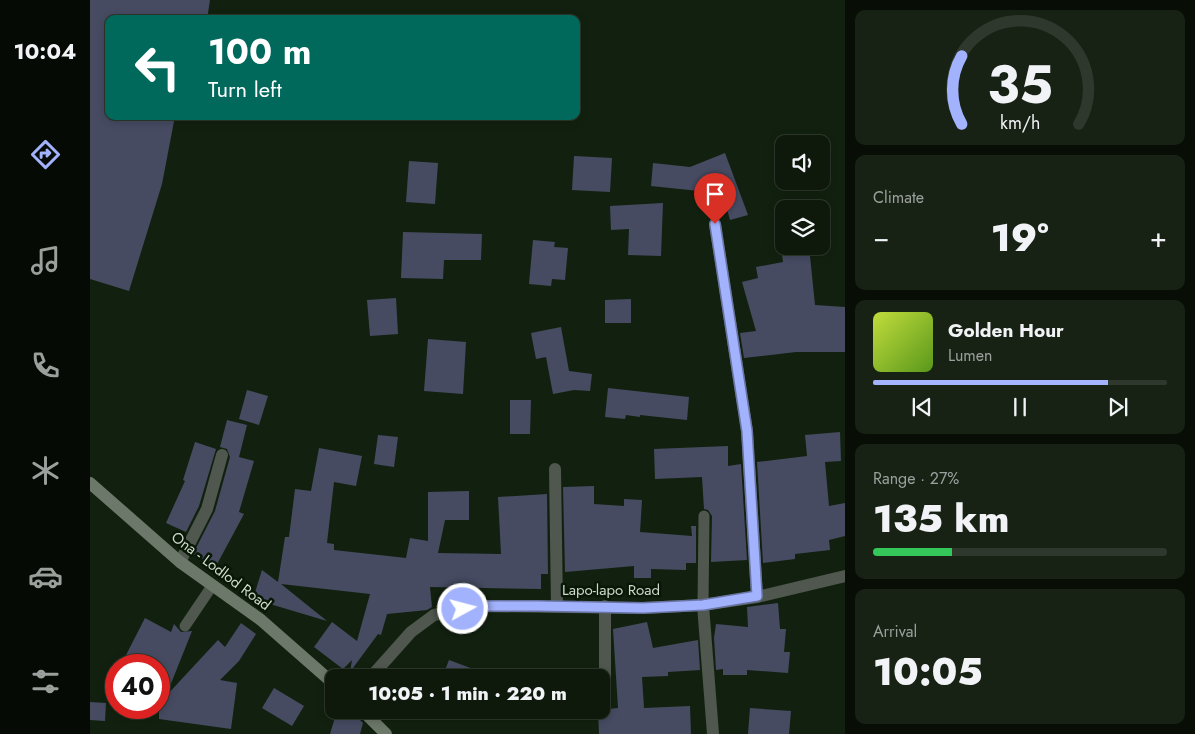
<!DOCTYPE html>
<html lang="en">
<head>
<meta charset="utf-8">
<style>
	body { margin:0; font-family:Jost,sans-serif; background:#172214; color:#f1f3f6; height:100vh; display:flex; flex-direction:column; font-size:19px; white-space:nowrap }
	* { box-sizing:border-box; margin:0 }
	p { font-size:16px; color:#9ba09d }
	.icon { flex:none; width:28px; height:28px; fill:none; stroke:currentColor; stroke-width:2; stroke-linecap:round; stroke-linejoin:round }
	.map { position:relative; flex:1; overflow:hidden }
	.side { display:flex; flex-direction:column; gap:10px; padding:10px; background:#080e06; width:350px }
	.side>* { flex:none }
	.hud { position:absolute; left:15px; top:15px; width:475px; height:105px; border-radius:10px; box-shadow:0 2px 8px #0003,0 0 0 1px #2e382c; background:#00695c; color:#fff; overflow:hidden }
	.fabs { position:absolute; left:685px; top:135px; display:grid; gap:10px }
	.fabs a { display:grid; place-items:center; width:55px; height:55px; border-radius:10px; background:#0e190b; box-shadow:0 2px 8px #0003,0 0 0 1px #2e382c; font-size:25px }
	.speed { position:absolute; left:15px; top:654px; display:flex; gap:10px; font-size:25px; font-weight:700; text-align:center }
	.speed>* { display:grid; place-content:center; width:65px; height:65px; border-radius:50%; background:#0e190b; box-shadow:0 2px 8px #0003,0 0 0 1px #2e382c; line-height:1 }
	.speed .limit { border:8px solid #d22; background:#fff; color:#111 }
	.pin { position:absolute; display:grid; place-items:center; width:42px; height:42px; color:#fff; margin:-51px -21px; border-radius:50% 50% 50% 0; rotate:-45deg; box-shadow:0 0 5px #0007 }
	.pin .icon { rotate:45deg }
	.me { position:absolute; width:55px; margin:-28px; rotate:83deg; stroke-linejoin:round; filter:drop-shadow(0 0 4px #0008) }
	.turn { display:flex; align-items:center; gap:18px; height:105px; padding:0 20px; font-size:22px }
	.turn .icon { width:65px; height:65px; stroke-width:2.5 }
	.turn b { display:block; font-size:35px; line-height:42px }
	.big { font-size:38px; font-weight:800; line-height:1.1 }
	.side .card { flex:1; display:flex; flex-direction:column; justify-content:center; gap:8px; min-width:0; padding:0 18px; border-radius:10px; background:#172214 }
	.side .dial { align-items:center; gap:0 }
	.dial svg { height:130px; overflow:visible; fill:none; stroke:#2e382c; stroke-width:7; stroke-linecap:round; text-anchor:middle }
	.dial text { fill:#f1f3f6; stroke:none }
	.song { display:flex; align-items:center; gap:15px }
	.cover { width:60px; height:60px; border-radius:8px; background:linear-gradient(135deg,hsl(70 70% 55%),hsl(90 70% 35%)) }
	.played { height:5px; border-radius:2px; background:linear-gradient(90deg,#a2b2fd 80%,#2e382c 80%) }
	.keys { display:flex; justify-content:space-around; direction:ltr }
	.heat { display:flex; justify-content:space-between; align-items:center; font-size:28px; direction:ltr }
	.charge { height:8px; border-radius:4px; background:linear-gradient(90deg,#34c759 27%,#2e382c 0) }
	.trip { position:absolute; left:235px; top:669px; width:285px; height:50px; border-radius:10px; background:#0e190b; box-shadow:0 2px 8px #0003,0 0 0 1px #2e382c; font-weight:800; line-height:50px; text-align:center }
	main { display:flex; flex:1; min-height:0 }
	.dock { display:flex; flex-direction:column; width:90px; justify-content:space-around; align-items:center; background:#060a04; color:#9ba09d }
	.dock .icon { width:35px; height:35px }
	.dock .on { color:#a2b2fd }
	.dock b { font-size:22px; color:#f1f3f6 }
	.map>svg:first-child { display:block }
	.building { fill:#464b62 }
	.lines { fill:none; stroke-linecap:round; stroke-linejoin:round }
	.service { stroke:#4f574e; stroke-width:11 }
	.minor { stroke:#4f574e; stroke-width:12 }
	.tertiary { stroke:#4f574e; stroke-width:12 }
	.secondary { stroke:#6c786a; stroke-width:12 }
	.route-casing { stroke:#6974a4; stroke-width:12 }
	.route { stroke:#a2b2fd; stroke-width:9 }
	.labels { text-anchor:middle; dominant-baseline:central; stroke-width:5; stroke-linejoin:round; paint-order:stroke }
	.street-label { font-size:15px; fill:#ced8cc; stroke:#091707 }
</style>
</head>
<body>
<main>
<nav class="dock">
<b>10:04</b>
<svg class="icon on" aria-label="directions" viewBox="0 0 24 24"><path d="M12 3l9 9-9 9-9-9zM9 14v-3h6M13 9l2 2-2 2"/></svg>
<svg class="icon" aria-label="music" viewBox="0 0 24 24"><path d="M9 18V5l10-2v13"/><circle cx="6" cy="18" r="3"/><circle cx="16" cy="16" r="3"/></svg>
<svg class="icon" aria-label="phone" viewBox="0 0 24 24"><path d="M5 4h4l2 5-3 2q2 4 5 5l2-3 5 2v4C11 20 4 13 5 4z"/></svg>
<svg class="icon" aria-label="climate" viewBox="0 0 24 24"><path d="M12 3v18M4 7l16 10M4 17L20 7"/></svg>
<svg class="icon" aria-label="car" viewBox="0 0 24 24"><path d="M5 17H2v-5l4-1 3-4h7l3 4 3 1v5h-3M9 17h6M6 11h13"/><circle cx="7" cy="17" r="2"/><circle cx="17" cy="17" r="2"/></svg>
<svg class="icon" aria-label="filters" viewBox="0 0 24 24"><path d="M4 7h16M4 17h16"/><circle cx="9" cy="7" r="2"/><circle cx="15" cy="17" r="2"/></svg>
</nav>
<div class="map">
<svg width="755" height="734" viewBox="0 0 755 734">
	<rect width="100%" height="100%" fill="#12210f"/>
	<g class="building">
		<path d="M0,0H120L117,19H19V116H85L72,184L39,291L0,279Z"/>
		<path d="M635,153L658,215L640,220L634,198L608,196L609,191L561,186L563,163L600,167Z"/>
		<path d="M484,156L522,158L520,192L482,190Z"/>
		<path d="M319,161L348,163L345,204L316,202Z"/>
		<path d="M573,203L571,256L538,255L539,229L521,230L520,206Z"/>
		<path d="M313,232L392,234L391,260H354L353,279L311,278Z"/>
		<path d="M443,240L465,242L464,247L478,248L475,280L462,279L461,286L439,284Z"/>
		<path d="M691,246H719L725,305L755,307V352H706L654,358L650,333L666,331L652,282L668,278L666,267L693,262Z"/>
		<path d="M306,298L308,334L280,336L277,300Z"/>
		<path d="M541,299V323H515V300Z"/>
		<path d="M471,327L479,371L502,374L500,391L484,390L463,394L456,357L446,359L441,333Z"/>
		<path d="M338,339L376,342L373,394L334,391Z"/>
		<path d="M518,388L599,397L597,420L550,415V417L536,415L535,419L515,417Z"/>
		<path d="M157,390L178,396L169,425L149,419Z"/>
		<path d="M420,400H441L440,434H420Z"/>
		<path d="M137,420L157,425L149,457L164,461L149,512L154,514L126,566L103,554L125,511L140,457L137,449L130,447Z"/>
		<path d="M750,432L751,461L735,462L739,506L755,503V536L739,540L740,550L705,554V559L673,563L667,462L717,456L715,435Z"/>
		<path d="M288,435L308,437L304,467L284,464Z"/>
		<path d="M105,442L126,449L109,506L96,532L76,523L95,481L93,480Z"/>
		<path d="M638,446V466L651,464L657,560L621,562L622,516L618,510L614,509L612,477L565,479L564,449Z"/>
		<path d="M229,448L272,456L266,486L244,482L237,543L244,544V550L316,558L320,538L338,541V492L379,491V520H355L348,553L411,554L408,497L457,494L458,574H451V589L340,587L342,607L337,610L297,614L291,635L288,634L260,672L262,660L253,669L224,647L242,622L267,641L280,594L191,584L237,621L163,599L172,570L188,582L195,537H199L205,489L221,491Z"/>
		<path d="M504,486V504L534,506V499L552,500L550,532L602,536L601,526H606V563H596V570L561,569V578H544V566L475,572L473,487Z"/>
		<path d="M688,603L690,629H696L694,652H700L698,673L657,670V675H633V669L626,670L624,638L626,624L658,627L657,607Z"/>
		<path d="M55,618L81,632L84,624L91,632L102,631L76,696L128,640L135,647L151,623L166,634L149,661L130,680L147,683L141,729L69,719V665H50L35,657Z"/>
		<path d="M557,622L563,648L608,640L610,670L578,672V676L552,677L554,708L600,706L601,734H509L508,710L528,708L523,629Z"/>
		<path d="M359,660L402,676L401,678H352Z"/>
		<path d="M184,688L214,706L202,726L172,708Z"/>
		<path d="M0,702L16,703L15,721L0,720Z"/>
		<path d="M660,708L701,711L699,734H658Z"/>
		<path d="M247,711L268,718L273,723L270,734H240Z"/>
	</g>
	<g class="lines">
		<g class="service">
			<path d="M613,605L614,516"/>
			<path d="M95,626L122,586"/>
		</g>
		<g class="minor">
			<path d="M625,224L657,431L667,597"/>
			<path d="M465,469L467,606"/>
			<path d="M90,562L117,509L132,455"/>
			<path d="M613,605L623,734"/>
			<path d="M515,606V691"/>
		</g>
		<path class="tertiary" d="M280,678L321,632L344,615L388,606L553,608L613,605L667,597L755,576"/>
		<g class="secondary">
			<path d="M0,483L90,562L171,620L244,684"/>
			<path d="M272,710L296,734"/>
		</g>
	</g>
	<g class="lines">
		<defs>
			<path id="route" d="M373,609L388,606H447L553,608L613,605L667,596L657,431L625,224"/>
		</defs>
		<use href="#route" class="route-casing"/>
		<use href="#route" class="route"/>
	</g>
	<g class="labels">
		<g class="street-label">
			<text transform="translate(131 571) rotate(37)">Ona - Lodlod Road</text>
			<text x="521" y="590">Lapo-lapo Road</text>
		</g>
	</g>
</svg>
<div class="fabs">
<a><svg class="icon" aria-label="sound" viewBox="0 0 24 24"><path d="M4 9h4l5-4v14l-5-4H4zM17 9q2 3 0 6"/></svg></a>
<a><svg class="icon" aria-label="layers" viewBox="0 0 24 24"><path d="M12 4l9 5-9 5-9-5zM3 14l9 5 9-5"/></svg></a>
</div>
<div class="speed"><div class="limit">40</div></div>
<div class="pin" style="left:625px;top:224px;background:#d93025"><svg class="icon" aria-label="arrive" viewBox="0 0 24 24"><path d="M6 21V4h12l-3 4 3 4H6"/></svg></div>
<svg class="me" style="left:373px;top:609px" viewBox="-20 -20 40 40"><circle r="17" fill="#a2b2fd" stroke="#fff" stroke-width="3"/><path d="M0-11L8 9 0 5-8 9z" fill="#fff"/></svg>
<div class="trip">10:05 · 1 min · 220 m</div>
<div class="hud">
<div class="turn"><svg class="icon" aria-label="left" viewBox="0 0 24 24"><path d="M17 20v-9H6M10 6l-5 5 5 5"/></svg><div><b>100 m</b>Turn left</div></div>
</div>
</div>
<section class="side">
<div class="card dial"><svg viewBox="0 0 100 80">
<path d="M14 69A42 42 0 1 1 86 69"/>
<path d="M14 69A42 42 0 0 1 14 27" stroke="#a2b2fd"/>
<text x="50" y="56" font-size="32" font-weight="700">35</text>
<text x="50" y="72" font-size="11">km/h</text>
</svg></div>
<div class="card"><p>Climate</p>
<div class="heat"><a>−</a><b class="big">19°</b><a>+</a></div>
</div>
<div class="card">
<div class="song"><i class="cover"></i><div><b>Golden Hour</b><p>Lumen</p></div></div>
<div class="played"></div>
<div class="keys"><svg class="icon" aria-label="previous" viewBox="0 0 24 24"><path d="M18 5L8 12l10 7zM5 5v14"/></svg><svg class="icon" aria-label="pause" viewBox="0 0 24 24"><path d="M8 5v14M16 5v14"/></svg><svg class="icon" aria-label="next" viewBox="0 0 24 24"><path d="M6 5l10 7-10 7zM19 5v14"/></svg></div>
</div>
<div class="card"><p>Range · 27%</p><b class="big">135 km</b><div class="charge"></div></div>
<div class="card"><p>Arrival</p><b class="big">10:05</b></div>
</section>
</main>
</body>
</html>
